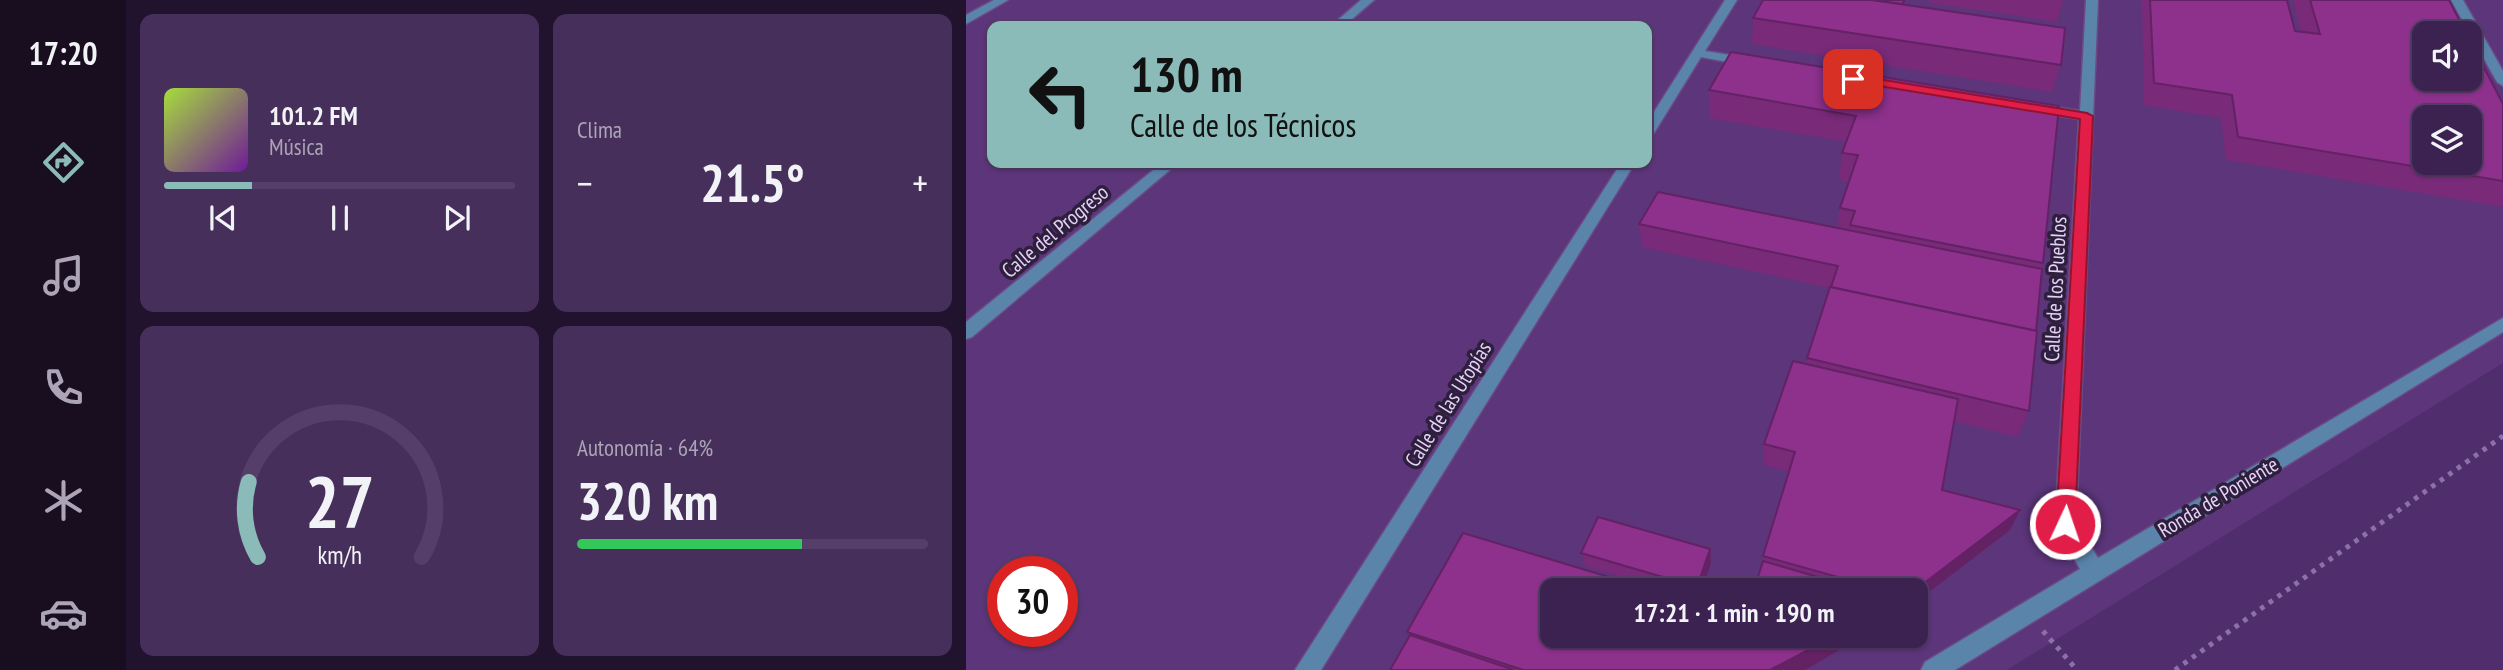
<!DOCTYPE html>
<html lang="es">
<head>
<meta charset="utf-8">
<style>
	body { margin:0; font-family:"PT Sans Narrow",sans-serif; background:#472f5b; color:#f1f3f6; height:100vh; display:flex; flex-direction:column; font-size:26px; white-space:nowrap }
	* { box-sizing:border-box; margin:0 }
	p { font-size:23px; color:#aca4b7 }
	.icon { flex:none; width:38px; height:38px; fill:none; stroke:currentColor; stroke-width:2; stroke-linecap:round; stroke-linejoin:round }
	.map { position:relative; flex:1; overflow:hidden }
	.details { display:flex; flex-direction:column; gap:14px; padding:14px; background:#21132d; width:840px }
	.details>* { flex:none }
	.banner { position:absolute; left:21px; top:21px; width:665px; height:147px; border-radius:14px; box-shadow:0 2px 5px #0004,0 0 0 2px #553f68; background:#8bbbb9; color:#111; overflow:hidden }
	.fabs { position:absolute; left:1446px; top:21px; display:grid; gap:14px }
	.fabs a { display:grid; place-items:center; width:70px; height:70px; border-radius:14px; background:#3c2251; box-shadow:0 2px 5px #0004,0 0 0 2px #553f68; font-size:35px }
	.speed { position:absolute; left:21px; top:556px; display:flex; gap:14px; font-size:35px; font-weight:700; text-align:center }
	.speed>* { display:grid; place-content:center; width:91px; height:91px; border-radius:50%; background:#3c2251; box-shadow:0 2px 5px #0004,0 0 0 2px #553f68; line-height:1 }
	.speed .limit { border:10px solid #d22; background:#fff; color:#111 }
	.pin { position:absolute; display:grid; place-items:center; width:60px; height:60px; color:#fff; margin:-30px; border-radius:14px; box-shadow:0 4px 10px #0006 }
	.me { position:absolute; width:77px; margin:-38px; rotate:3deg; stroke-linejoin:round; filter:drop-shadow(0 0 5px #0008) }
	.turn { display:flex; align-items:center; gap:24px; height:147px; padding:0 28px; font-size:32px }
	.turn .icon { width:91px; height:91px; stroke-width:2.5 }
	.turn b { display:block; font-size:49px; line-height:60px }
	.big { font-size:52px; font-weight:700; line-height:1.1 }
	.details .widget { flex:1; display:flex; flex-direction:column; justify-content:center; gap:10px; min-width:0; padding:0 24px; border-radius:14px; background:#472f5b }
	.details .dial { align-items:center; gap:0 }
	.dial svg { height:182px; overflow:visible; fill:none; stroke:#553f68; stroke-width:7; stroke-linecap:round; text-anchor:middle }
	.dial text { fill:#f1f3f6; stroke:none }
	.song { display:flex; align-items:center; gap:21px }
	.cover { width:84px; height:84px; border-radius:10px; background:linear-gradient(135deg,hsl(80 70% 55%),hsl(280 70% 35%)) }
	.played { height:7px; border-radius:4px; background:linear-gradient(90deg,#8bbbb9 25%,#553f68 25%) }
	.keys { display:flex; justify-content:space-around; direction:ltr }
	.heat { display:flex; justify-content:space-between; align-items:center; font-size:38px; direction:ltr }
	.charge { height:10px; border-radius:5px; background:linear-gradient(90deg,#34c759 64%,#553f68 0) }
	.details .tiles { flex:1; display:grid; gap:14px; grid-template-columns:repeat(2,1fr) }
	.trip { position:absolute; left:574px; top:578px; width:388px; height:70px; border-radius:14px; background:#3c2251; box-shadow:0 2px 5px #0004,0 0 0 2px #553f68; font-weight:700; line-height:70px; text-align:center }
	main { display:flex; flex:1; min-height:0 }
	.dock { display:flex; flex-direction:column; width:126px; justify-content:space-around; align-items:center; background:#180e20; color:#aca4b7 }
	.dock .icon { width:49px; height:49px }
	.dock .current { color:#8bbbb9 }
	.dock b { font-size:32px; color:#f1f3f6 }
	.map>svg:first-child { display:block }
	.built { fill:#5c357b; fill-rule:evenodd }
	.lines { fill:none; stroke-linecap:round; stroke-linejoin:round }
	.minor-casing { stroke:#6b4b85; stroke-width:3 }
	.path { stroke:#8d70a5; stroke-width:5; stroke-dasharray:4.5 6; stroke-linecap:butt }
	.minor { fill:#5b84ab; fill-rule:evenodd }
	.wall { fill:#792a79 }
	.shaded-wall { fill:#632263 }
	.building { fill:#8d318d; stroke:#632263; stroke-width:2; fill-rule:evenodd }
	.route { fill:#e11d48; stroke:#92132f; stroke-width:2 }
	.labels { text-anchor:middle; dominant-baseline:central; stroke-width:7; stroke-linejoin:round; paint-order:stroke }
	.street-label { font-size:21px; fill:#e4d2f7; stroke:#2e1f3c }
</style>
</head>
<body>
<main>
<nav class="dock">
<b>17:20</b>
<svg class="icon current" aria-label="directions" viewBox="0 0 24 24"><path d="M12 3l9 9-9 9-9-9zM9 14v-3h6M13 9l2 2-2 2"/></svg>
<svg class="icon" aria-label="music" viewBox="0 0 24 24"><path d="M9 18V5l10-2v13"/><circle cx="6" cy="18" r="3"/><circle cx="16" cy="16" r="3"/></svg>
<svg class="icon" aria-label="phone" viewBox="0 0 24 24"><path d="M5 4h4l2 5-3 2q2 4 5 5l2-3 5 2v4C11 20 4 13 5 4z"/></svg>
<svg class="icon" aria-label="climate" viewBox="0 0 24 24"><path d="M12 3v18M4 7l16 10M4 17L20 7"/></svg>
<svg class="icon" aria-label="car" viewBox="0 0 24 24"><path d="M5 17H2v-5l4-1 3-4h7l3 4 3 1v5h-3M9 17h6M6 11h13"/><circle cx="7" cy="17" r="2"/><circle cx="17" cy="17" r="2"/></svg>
</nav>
<section class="details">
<div class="tiles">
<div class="widget">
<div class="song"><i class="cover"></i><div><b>101.2 FM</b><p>Música</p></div></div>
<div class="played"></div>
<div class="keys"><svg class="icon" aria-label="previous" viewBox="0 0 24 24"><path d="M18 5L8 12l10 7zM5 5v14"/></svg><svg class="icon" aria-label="pause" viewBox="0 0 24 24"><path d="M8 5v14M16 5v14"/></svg><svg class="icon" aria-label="next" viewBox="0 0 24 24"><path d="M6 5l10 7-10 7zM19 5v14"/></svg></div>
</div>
<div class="widget"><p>Clima</p>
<div class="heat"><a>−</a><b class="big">21.5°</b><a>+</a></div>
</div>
<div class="widget dial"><svg viewBox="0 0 100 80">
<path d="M14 69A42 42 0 1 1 86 69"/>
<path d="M14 69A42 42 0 0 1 10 36" stroke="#8bbbb9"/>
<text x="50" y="56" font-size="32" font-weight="700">27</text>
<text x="50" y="72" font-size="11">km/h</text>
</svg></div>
<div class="widget"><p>Autonomía · 64%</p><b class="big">320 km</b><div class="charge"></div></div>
</div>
</section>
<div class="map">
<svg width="1537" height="670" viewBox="0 0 1537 670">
	<rect width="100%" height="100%" fill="#502d6c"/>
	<path class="built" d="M0,0H1537V363L1041,670H0ZM26,26H681V163H26ZM1458,33H1503V79H1458ZM1458,117H1503V163H1458ZM37,572H96V632H37ZM586,590H950V635H586Z"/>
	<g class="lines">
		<defs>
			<g id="minor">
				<path d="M28,0H42L0,24V15Z"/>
				<path d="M395,0H408L378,26H365Z"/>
				<path d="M759,0H771L739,51L783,58L789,62L783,66L735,57L688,133L681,137V123Z"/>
				<path d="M1120,0H1132L1110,522L1132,558L1537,318V332L989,670H955L959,662L1114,569L1089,524L1113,119L1070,112L1063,108L1070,104L1114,111Z"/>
				<path d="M1485,0H1497L1537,71V86L1531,82Z"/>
				<path d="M196,163H212L6,337L0,339V322Z"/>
				<path d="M655,163H669L355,670H329Z"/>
			</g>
		</defs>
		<use href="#minor" class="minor-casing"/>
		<g class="path">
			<path d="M1077,631L1111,670"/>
			<path d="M1209,670L1537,436"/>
		</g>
		<use href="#minor" class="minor"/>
	</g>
	<g class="wall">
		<path d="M963,0H1097L1091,22L963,3Z"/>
		<path d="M1176,0H1321L1329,31L1335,32L1327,0H1483L1537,104V207L1260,160L1255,118L1178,105Z"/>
		<path d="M940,5L1095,65L1086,92L786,44L787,18Z"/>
		<path d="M743,90L1093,106L1077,263L1076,269L1063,411L1051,437L988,421L976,490L1054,510L1044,530L950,590H788L823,472L797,465L798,444L840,364L841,358L864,288L676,247L673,224L871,228L874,208L882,182L873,180L876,153L880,142L743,118Z"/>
		<path d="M744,549L745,563L736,590H698L620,566L615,553Z"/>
		<path d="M441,632L854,662L839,670H424L444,635Z"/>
	</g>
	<g class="shaded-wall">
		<path d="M1054,510L1044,530L950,602V590H949Z"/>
		<path d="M744,549L745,563L736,590H731V587Z"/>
		<path d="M882,635H899L839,670H804L859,641Z"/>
	</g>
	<g class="building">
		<path d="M797,0H906L1099,28L1095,65L787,18Z"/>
		<path d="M906,0H938L937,4Z"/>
		<path d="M1184,0H1321L1329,31L1354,34L1344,0H1483L1500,33H1458V79H1503V39L1537,104V181L1272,137L1266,95L1188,83ZM1458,117H1503V163H1458Z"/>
		<path d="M765,52L1093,106L1077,263L884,225L889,211L874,208L892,155L876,153L890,116L743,90Z"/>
		<path d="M692,192L1076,269L1070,331L865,287L872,266L673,224Z"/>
		<path d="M864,287L1071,331L1063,411L841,358Z"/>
		<path d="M827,361L992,399L976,490L1054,510L949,590H918L797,556L829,452L798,444Z"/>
		<path d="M632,517L744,549L731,587L615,553Z"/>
		<path d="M497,533L686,590H586V635H838L859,641L804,670H557L441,632Z"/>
		<path d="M797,561L897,590H788Z"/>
		<path d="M444,635L548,670H424Z"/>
		<path d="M838,635H882L857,650L859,641Z"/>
	</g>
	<path class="route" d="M887,75L1121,113L1127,116L1109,524L1106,530L1099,533L1092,530L1090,524L1114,119L883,81L881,79Z"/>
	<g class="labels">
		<g class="street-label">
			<text transform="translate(89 231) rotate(-40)">Calle del Progreso</text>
			<text transform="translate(1089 289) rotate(-87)">Calle de los Pueblos</text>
			<text transform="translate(482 404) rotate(-58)">Calle de las Utopías</text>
			<text transform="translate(1252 497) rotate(-31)">Ronda de Poniente</text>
		</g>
	</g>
</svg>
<div class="fabs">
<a><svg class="icon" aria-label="sound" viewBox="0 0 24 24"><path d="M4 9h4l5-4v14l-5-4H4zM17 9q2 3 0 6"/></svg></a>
<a><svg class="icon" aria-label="layers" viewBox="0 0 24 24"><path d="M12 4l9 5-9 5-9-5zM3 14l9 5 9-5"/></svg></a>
</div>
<div class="speed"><div class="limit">30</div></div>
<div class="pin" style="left:887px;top:79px;background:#d93025"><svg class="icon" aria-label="arrive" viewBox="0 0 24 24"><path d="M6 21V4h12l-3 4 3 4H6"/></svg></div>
<svg class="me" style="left:1099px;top:524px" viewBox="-20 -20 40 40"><circle r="17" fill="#e11d48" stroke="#fff" stroke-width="3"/><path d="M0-11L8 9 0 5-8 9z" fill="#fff"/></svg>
<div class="trip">17:21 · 1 min · 190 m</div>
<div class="banner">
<div class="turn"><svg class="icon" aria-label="left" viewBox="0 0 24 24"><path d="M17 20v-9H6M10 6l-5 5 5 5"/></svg><div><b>130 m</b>Calle de los Técnicos</div></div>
</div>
</div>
</main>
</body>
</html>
